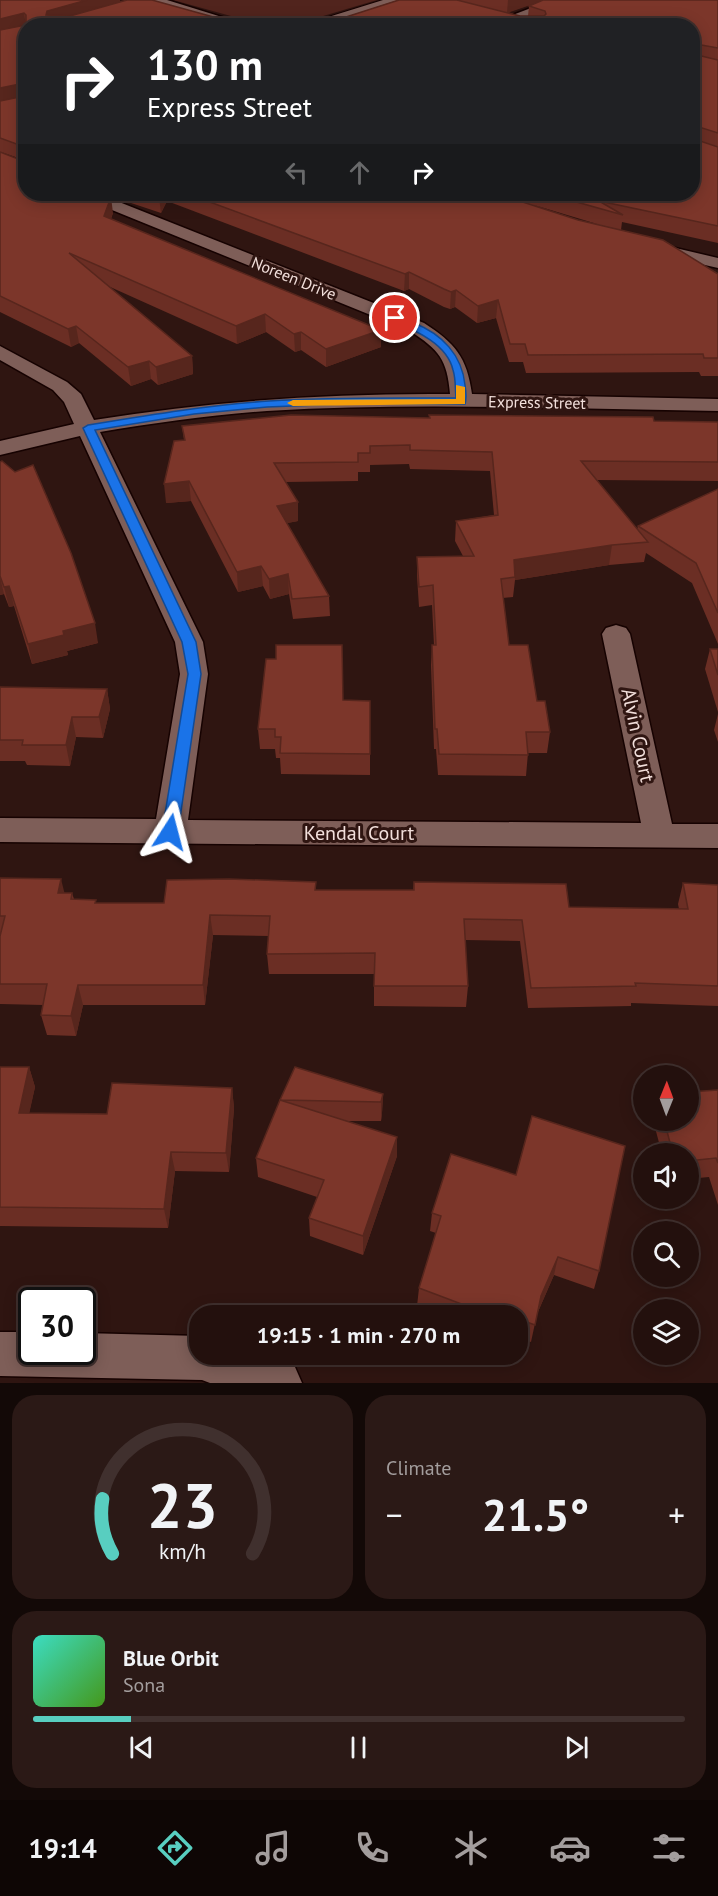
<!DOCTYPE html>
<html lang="en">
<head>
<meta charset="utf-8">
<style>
	body { margin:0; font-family:"PT Sans",sans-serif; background:#2b1916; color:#f1f3f6; height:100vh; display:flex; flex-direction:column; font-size:22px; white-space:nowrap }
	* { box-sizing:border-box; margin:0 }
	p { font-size:20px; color:#a39d9d }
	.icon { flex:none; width:33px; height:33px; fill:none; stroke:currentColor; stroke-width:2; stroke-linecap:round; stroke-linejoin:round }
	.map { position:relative; height:1383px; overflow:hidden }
	.sheet { display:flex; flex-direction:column; gap:12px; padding:12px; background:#130907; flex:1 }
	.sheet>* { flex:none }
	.hud { position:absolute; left:18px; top:18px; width:682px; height:183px; border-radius:24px; box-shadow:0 3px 15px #0003,0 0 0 2px #40302e; background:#202124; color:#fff; overflow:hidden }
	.needle { width:39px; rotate:1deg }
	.buttons { position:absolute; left:633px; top:1065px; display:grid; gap:12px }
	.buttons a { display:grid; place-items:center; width:66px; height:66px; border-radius:50%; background:#23100d; box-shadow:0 3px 15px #0003,0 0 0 2px #40302e; font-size:30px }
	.speed { position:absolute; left:18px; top:1287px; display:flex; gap:12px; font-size:30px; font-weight:700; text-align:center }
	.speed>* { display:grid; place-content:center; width:78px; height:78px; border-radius:50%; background:#23100d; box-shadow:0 3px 15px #0003,0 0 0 2px #40302e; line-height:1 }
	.speed .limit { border:3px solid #111; border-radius:9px; background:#fff; color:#111 }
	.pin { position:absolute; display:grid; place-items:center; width:51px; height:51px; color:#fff; margin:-26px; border:3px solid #fff; border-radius:50%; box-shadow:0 2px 6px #0007 }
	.me { position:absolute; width:66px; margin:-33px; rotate:9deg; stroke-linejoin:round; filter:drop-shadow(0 0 4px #0008) }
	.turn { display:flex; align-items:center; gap:21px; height:126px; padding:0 30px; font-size:27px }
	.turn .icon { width:78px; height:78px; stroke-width:2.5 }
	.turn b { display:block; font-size:42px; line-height:51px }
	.lanes { display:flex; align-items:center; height:57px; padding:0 30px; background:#0003; justify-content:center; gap:30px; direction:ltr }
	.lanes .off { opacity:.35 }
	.big { font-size:45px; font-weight:700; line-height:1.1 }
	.sheet .tile { flex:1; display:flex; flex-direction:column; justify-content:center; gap:9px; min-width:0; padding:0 21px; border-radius:24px; background:#2b1916 }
	.sheet .dial { align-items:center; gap:0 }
	.dial svg { height:156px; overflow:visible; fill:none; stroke:#40302e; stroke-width:7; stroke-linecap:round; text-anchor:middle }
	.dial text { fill:#f1f3f6; stroke:none }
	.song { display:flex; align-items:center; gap:18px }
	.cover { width:72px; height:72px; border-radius:9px; background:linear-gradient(135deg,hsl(170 70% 55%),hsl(100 70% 35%)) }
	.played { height:6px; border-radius:3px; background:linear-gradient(90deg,#58cec0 15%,#40302e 15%) }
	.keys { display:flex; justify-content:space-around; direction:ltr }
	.heat { display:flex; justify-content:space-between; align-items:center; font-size:33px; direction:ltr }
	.sheet .tiles { flex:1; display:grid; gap:12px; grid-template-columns:1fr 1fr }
	.tile:last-child { grid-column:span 2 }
	.trip { position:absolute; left:189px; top:1305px; width:339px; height:60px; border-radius:24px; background:#23100d; box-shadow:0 3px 15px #0003,0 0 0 2px #40302e; font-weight:700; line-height:60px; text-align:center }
	.dock { display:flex; height:96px; justify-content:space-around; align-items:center; background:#0e0605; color:#a39d9d }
	.dock .icon { width:42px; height:42px }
	.dock .active { color:#58cec0 }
	.dock b { font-size:27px; color:#f1f3f6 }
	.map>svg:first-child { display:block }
	.green { fill:#51241d }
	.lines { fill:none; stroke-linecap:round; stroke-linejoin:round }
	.minor-casing { stroke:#160201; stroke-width:3 }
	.tertiary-casing { stroke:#160201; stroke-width:2 }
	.minor { fill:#7e5e58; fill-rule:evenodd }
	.tertiary { fill:#7e5e58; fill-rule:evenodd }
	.wall { fill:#6b2e24; fill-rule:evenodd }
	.shaded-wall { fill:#57261d }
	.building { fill:#7c362a; stroke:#57261d; stroke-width:1.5 }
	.route { fill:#1a73e8; stroke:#114b97; stroke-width:1.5 }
	.slow { fill:#f59e0b }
	.labels { text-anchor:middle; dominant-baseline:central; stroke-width:6; stroke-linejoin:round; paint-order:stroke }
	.far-street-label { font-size:16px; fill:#f2dfdb; stroke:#2f1511 }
	.street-label { font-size:20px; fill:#f2dfdb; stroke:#2f1511 }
</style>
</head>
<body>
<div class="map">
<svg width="718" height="1383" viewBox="0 0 718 1383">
	<rect width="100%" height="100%" fill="#2f1511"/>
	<path class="green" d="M173,0H377L293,25L267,26Z"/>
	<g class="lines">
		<defs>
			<g id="minor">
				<path d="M148,0H167L251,26H230L150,2Z"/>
				<path d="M552,0H569L512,22H504L502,19Z"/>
				<path d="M78,194H99L424,323C455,343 467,357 472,394L718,399V411C567,409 417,402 267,411C211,415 155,423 100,432L203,642L208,674L188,820L641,823L602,634L606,628L616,625L626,628L630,634L672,824H718V848L0,842V818L156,819L180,674L175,642L80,436L0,455V441L74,424L64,402L53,390L0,360V346L67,382L81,394L94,420C212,401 330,393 450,394C447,359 439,350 410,331L80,197Z"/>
				<path d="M650,242L718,258V268L644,251L641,247L644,243Z"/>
				<path d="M0,1332H32V1352H82V1333L200,1336V1354H261L295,1367L302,1383H210L202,1380L0,1376Z"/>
			</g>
			<path id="tertiary" d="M383,0H404L402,3L330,26H307L309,23Z"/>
		</defs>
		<use href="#minor" class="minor-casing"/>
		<use href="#tertiary" class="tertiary-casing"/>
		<use href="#minor" class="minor"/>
		<use href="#tertiary" class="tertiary"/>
	</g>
	<g class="wall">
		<path d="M0,0H120V2L26,194L113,213L111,219L381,330V347L326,367L301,350L295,352L266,332L237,344L108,286L192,356L193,374L158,385L151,379L131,386L79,343L71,347L0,312ZM1,152L24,160L23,161Z"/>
		<path d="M398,0H718V243L622,222L621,230L718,274V376H701L699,372L526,373L523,362H509L496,318L477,323L455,307L450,309L444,307L409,289L404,291L167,201L161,213L104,194H693L318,26ZM538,2L529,6L528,16H520L508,12ZM534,205L597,224L578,220Z"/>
		<path d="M429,418L718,422V481L597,480L637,530L638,526L718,489V644L692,583L646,553L644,562L609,565L515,580L513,597L503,598L509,645L537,701L550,732L547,753H528L526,776L438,775L436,749H434L431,665L432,645H434L432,605L419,607L417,576V557L463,556L455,541L456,521L494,515L490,471L410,469L409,464L370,465V472H358V481L286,482L298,521L287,523L329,596L330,616L293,619L289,594L270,599L263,586L238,592L191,501L166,503L184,440L182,426Z"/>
		<path d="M0,462L15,472L98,643L67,651L68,655L32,664L14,606L9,607L4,594L0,595Z"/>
		<path d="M710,649H718V712L705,669Z"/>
		<path d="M0,687L107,689L110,709L103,738L76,737L70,766L27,765L25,761H0Z"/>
		<path d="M343,700L370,701V775L281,774L280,758H276L275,749H260L258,729Z"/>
		<path d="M718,714V742L714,730Z"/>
		<path d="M0,878L65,893H72L74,899L96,903H164L316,882V890H413L414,882L569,907L679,909L678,904L683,883L718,885V1006L631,1003V1006L528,1008L520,941L465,940L468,986L466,1007L374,1006V974H269L267,954L269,936L213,935L205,1005H83L76,1036L47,1035L41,1015L43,1005L0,1004Z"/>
		<path d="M0,1067H29L35,1087L29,1113L107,1114L232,1088L234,1108L229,1172L175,1171L168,1228L0,1226Z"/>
		<path d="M295,1067L383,1094L382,1113L381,1121H345L397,1137V1156L363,1255L310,1236L309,1218L317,1197L258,1177L256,1158Z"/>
		<path d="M718,1090V1205L709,1177L688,1179V1154H662L653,1120H688Z"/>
		<path d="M432,1213L599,1271L594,1289L554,1275L537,1314L531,1342L518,1337V1316H443L417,1306L419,1288L436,1233L430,1231Z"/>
	</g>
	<g class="shaded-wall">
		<path d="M87,0H120V3L48,26L46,15L47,11Z"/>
		<path d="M508,0H545L507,13Z"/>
		<path d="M24,13L26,26L0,32V19Z"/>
		<path d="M25,83L26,98L0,102V88Z"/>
		<path d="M161,194H166L167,201L161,213L159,197Z"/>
		<path d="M111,197L113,213L106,232L104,216Z"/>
		<path d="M409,272V289L404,291L405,274Z"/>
		<path d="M456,290L455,307L450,309L451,292Z"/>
		<path d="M498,300L496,318L477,323L478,306Z"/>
		<path d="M265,314L266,332L237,344L236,326Z"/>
		<path d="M76,326L79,343L71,347L68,329Z"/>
		<path d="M381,330V347L326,367V349Z"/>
		<path d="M301,332V350L295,352L294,334Z"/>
		<path d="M192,356L193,374L158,385L156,367Z"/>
		<path d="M149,361L151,379L131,386L128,367Z"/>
		<path d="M189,481L191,501L166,503L164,484Z"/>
		<path d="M298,502V521L278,525L277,506Z"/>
		<path d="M612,545L609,565L515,580L514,560Z"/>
		<path d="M261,566L263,586L238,592L237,572Z"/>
		<path d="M288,574L289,594L270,599L269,579Z"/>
		<path d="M0,577L4,594L0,595Z"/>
		<path d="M9,586L14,606L9,607L4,587Z"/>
		<path d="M95,623L98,643L67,651L68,655L32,664L28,644L63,631Z"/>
		<path d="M107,689L110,709L103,738L99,717Z"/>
		<path d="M72,717L76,737L70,766L66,745Z"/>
		<path d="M61,879L66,899L58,893Z"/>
		<path d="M210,915L213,935L205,1005L203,985Z"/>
		<path d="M78,985L83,1005L76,1036L71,1016Z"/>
		<path d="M29,1067L35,1087L25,1133L19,1113Z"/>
		<path d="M232,1088L234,1108L229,1172L226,1153Z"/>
		<path d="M383,1094L382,1113L381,1121V1102Z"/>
		<path d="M397,1137V1156L363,1255V1236Z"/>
		<path d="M171,1152L175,1171L168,1228L164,1209Z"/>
		<path d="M558,1257L554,1275L537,1314L531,1342L541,1296Z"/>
	</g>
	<g class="building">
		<path d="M0,0H87L47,11L46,15L70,16L127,0H152L246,26H26V153L25,147L0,138V101L25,96V83L0,88V30L26,25V15L24,13L0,19Z"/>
		<path d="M399,0H457L520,16H544L546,14L545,11L529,6L543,0H718V48L696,44L693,46V26H318Z"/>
		<path d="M693,54L718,60V133L696,126L693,128L694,139L718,147V226L599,201L623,215L548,194H693Z"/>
		<path d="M0,152L23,161L26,159V194H102L111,197L104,216L381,330L326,349L301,332L294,334L265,314L236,326L69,253L192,356L156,367L149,361L128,367L76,326L68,329L0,296Z"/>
		<path d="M147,194H161L159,197Z"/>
		<path d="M188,194H498L578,220L663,240L718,274V358H704L703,354L528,355L525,344H510L498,300L478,306L456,290L451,292L444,289L409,272L405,274Z"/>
		<path d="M291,415L430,418L429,415L653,417L654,421L718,422V462L581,461L648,542L612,545L514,560L515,577L501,579L509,645H528L537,701H545L550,732H526L528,755L439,754L437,729H435L432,645H436L433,585L419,587L417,557L474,556L456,521L498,515L492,452L410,450V445L370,446V453H358V462L274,463L298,502L277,506L329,596L292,599L288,574L269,579L261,566L237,572L189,481L164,484L174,441L185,440L182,426Z"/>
		<path d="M2,461L15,472L33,465L71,553L95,623L63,631L64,635L28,644L9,586L4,587L0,576V462Z"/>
		<path d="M718,489V613L696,563L638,526Z"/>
		<path d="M276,645H342L343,700L370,701V754L280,753L281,737H275V729H258L266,659H276Z"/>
		<path d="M710,649H718V675Z"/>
		<path d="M0,687L107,689L99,717H72L66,745H22L23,740H0Z"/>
		<path d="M0,878L61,879L58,893H72L71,899L96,900L95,903H164L167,880L229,879L316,882L315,890H414V882L566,884L569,907L688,909L683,883L718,885V986L635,983L636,986L531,988L522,920L464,919L468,986H374L375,953L267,954L270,916L210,915L203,985H78L71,1016L41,1015L47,984H0V936L5,916H0Z"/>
		<path d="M0,1067H29L19,1113L107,1114L112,1083L232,1088L226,1153L171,1152L164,1209L0,1207Z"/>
		<path d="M295,1067L383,1094L381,1102L280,1100Z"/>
		<path d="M718,1090V1163L716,1158L688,1161V1154H673L664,1120H688V1092Z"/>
		<path d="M280,1100L397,1137L363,1236L309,1218L324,1180L256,1158Z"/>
		<path d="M532,1116L625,1146L599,1271L558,1257L541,1296L535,1325L518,1319V1316H509L489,1308H472L419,1288L441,1216L432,1213L451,1154L516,1175Z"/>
	</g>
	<path class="route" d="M391,316C399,316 406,320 414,323C442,334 462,355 465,385C466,392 467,398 465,404H342L267,407L194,414L95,430L196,642L201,674L178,832L176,836H165L162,832L188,674L182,642L83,428L88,425C149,415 209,405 269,401C332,397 394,398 456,398C455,389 456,379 453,370C447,343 414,330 391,320Z"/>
	<path class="slow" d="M456,385L465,387V404L293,406L287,403L293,400L456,399Z"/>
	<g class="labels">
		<g class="far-street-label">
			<text transform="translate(294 278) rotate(22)">Noreen Drive</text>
			<text transform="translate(537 402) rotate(1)">Express Street</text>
		</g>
		<g class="street-label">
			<text transform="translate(638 735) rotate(78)">Alvin Court</text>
			<text x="359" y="833">Kendal Court</text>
		</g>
	</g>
</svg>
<div class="buttons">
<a><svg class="needle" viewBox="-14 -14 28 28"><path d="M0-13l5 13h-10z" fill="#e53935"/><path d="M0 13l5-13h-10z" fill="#a39d9d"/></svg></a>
<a><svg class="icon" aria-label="sound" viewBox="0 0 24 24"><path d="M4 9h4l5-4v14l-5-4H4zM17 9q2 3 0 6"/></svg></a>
<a><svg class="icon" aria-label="search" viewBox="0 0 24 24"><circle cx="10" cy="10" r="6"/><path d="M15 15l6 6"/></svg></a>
<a><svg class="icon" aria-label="layers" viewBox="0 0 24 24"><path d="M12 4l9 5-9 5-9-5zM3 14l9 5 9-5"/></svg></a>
</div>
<div class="speed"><div class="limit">30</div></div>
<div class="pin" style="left:395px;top:318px;background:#d93025"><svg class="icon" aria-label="arrive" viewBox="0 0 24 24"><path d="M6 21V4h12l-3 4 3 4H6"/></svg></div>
<svg class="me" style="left:170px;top:832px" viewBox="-20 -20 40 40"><path d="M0-17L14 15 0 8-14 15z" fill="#1a73e8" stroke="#fff" stroke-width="4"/></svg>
<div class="trip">19:15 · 1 min · 270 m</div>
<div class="hud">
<div class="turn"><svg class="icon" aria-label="right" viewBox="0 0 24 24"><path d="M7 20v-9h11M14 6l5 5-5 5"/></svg><div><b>130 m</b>Express Street</div></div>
<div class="lanes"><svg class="icon off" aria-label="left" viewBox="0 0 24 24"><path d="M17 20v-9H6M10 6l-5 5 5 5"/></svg><svg class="icon off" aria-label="ahead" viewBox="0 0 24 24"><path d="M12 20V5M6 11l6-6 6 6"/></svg><svg class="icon" aria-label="right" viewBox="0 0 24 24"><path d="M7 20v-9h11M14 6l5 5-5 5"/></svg></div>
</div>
</div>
<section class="sheet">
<div class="tiles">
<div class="tile dial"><svg viewBox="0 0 100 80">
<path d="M14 69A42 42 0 1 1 86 69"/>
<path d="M14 69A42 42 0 0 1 9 41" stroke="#58cec0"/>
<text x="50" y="56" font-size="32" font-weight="700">23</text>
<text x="50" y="72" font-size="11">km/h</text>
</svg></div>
<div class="tile"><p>Climate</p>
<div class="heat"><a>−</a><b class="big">21.5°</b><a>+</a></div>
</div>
<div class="tile">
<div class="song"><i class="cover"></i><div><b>Blue Orbit</b><p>Sona</p></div></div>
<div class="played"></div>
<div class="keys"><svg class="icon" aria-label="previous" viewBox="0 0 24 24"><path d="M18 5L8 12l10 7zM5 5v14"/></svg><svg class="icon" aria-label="pause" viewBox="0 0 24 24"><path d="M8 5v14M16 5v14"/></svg><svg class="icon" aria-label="next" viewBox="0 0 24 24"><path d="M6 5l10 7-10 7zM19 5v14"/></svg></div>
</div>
</div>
</section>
<nav class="dock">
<b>19:14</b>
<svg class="icon active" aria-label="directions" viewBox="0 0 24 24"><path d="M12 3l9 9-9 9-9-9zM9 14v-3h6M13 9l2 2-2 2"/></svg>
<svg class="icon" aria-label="music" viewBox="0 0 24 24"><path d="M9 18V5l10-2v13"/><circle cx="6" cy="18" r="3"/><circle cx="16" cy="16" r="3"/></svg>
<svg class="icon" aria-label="phone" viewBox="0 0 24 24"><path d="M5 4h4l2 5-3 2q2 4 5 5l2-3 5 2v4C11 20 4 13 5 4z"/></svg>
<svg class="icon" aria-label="climate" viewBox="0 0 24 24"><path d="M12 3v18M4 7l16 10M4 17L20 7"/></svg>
<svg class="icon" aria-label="car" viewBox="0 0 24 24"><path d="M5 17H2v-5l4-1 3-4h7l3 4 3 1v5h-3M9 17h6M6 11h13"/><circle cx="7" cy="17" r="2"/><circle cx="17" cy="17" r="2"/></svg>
<svg class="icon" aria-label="filters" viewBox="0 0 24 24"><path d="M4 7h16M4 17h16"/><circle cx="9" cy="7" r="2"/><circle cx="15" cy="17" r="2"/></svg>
</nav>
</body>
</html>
